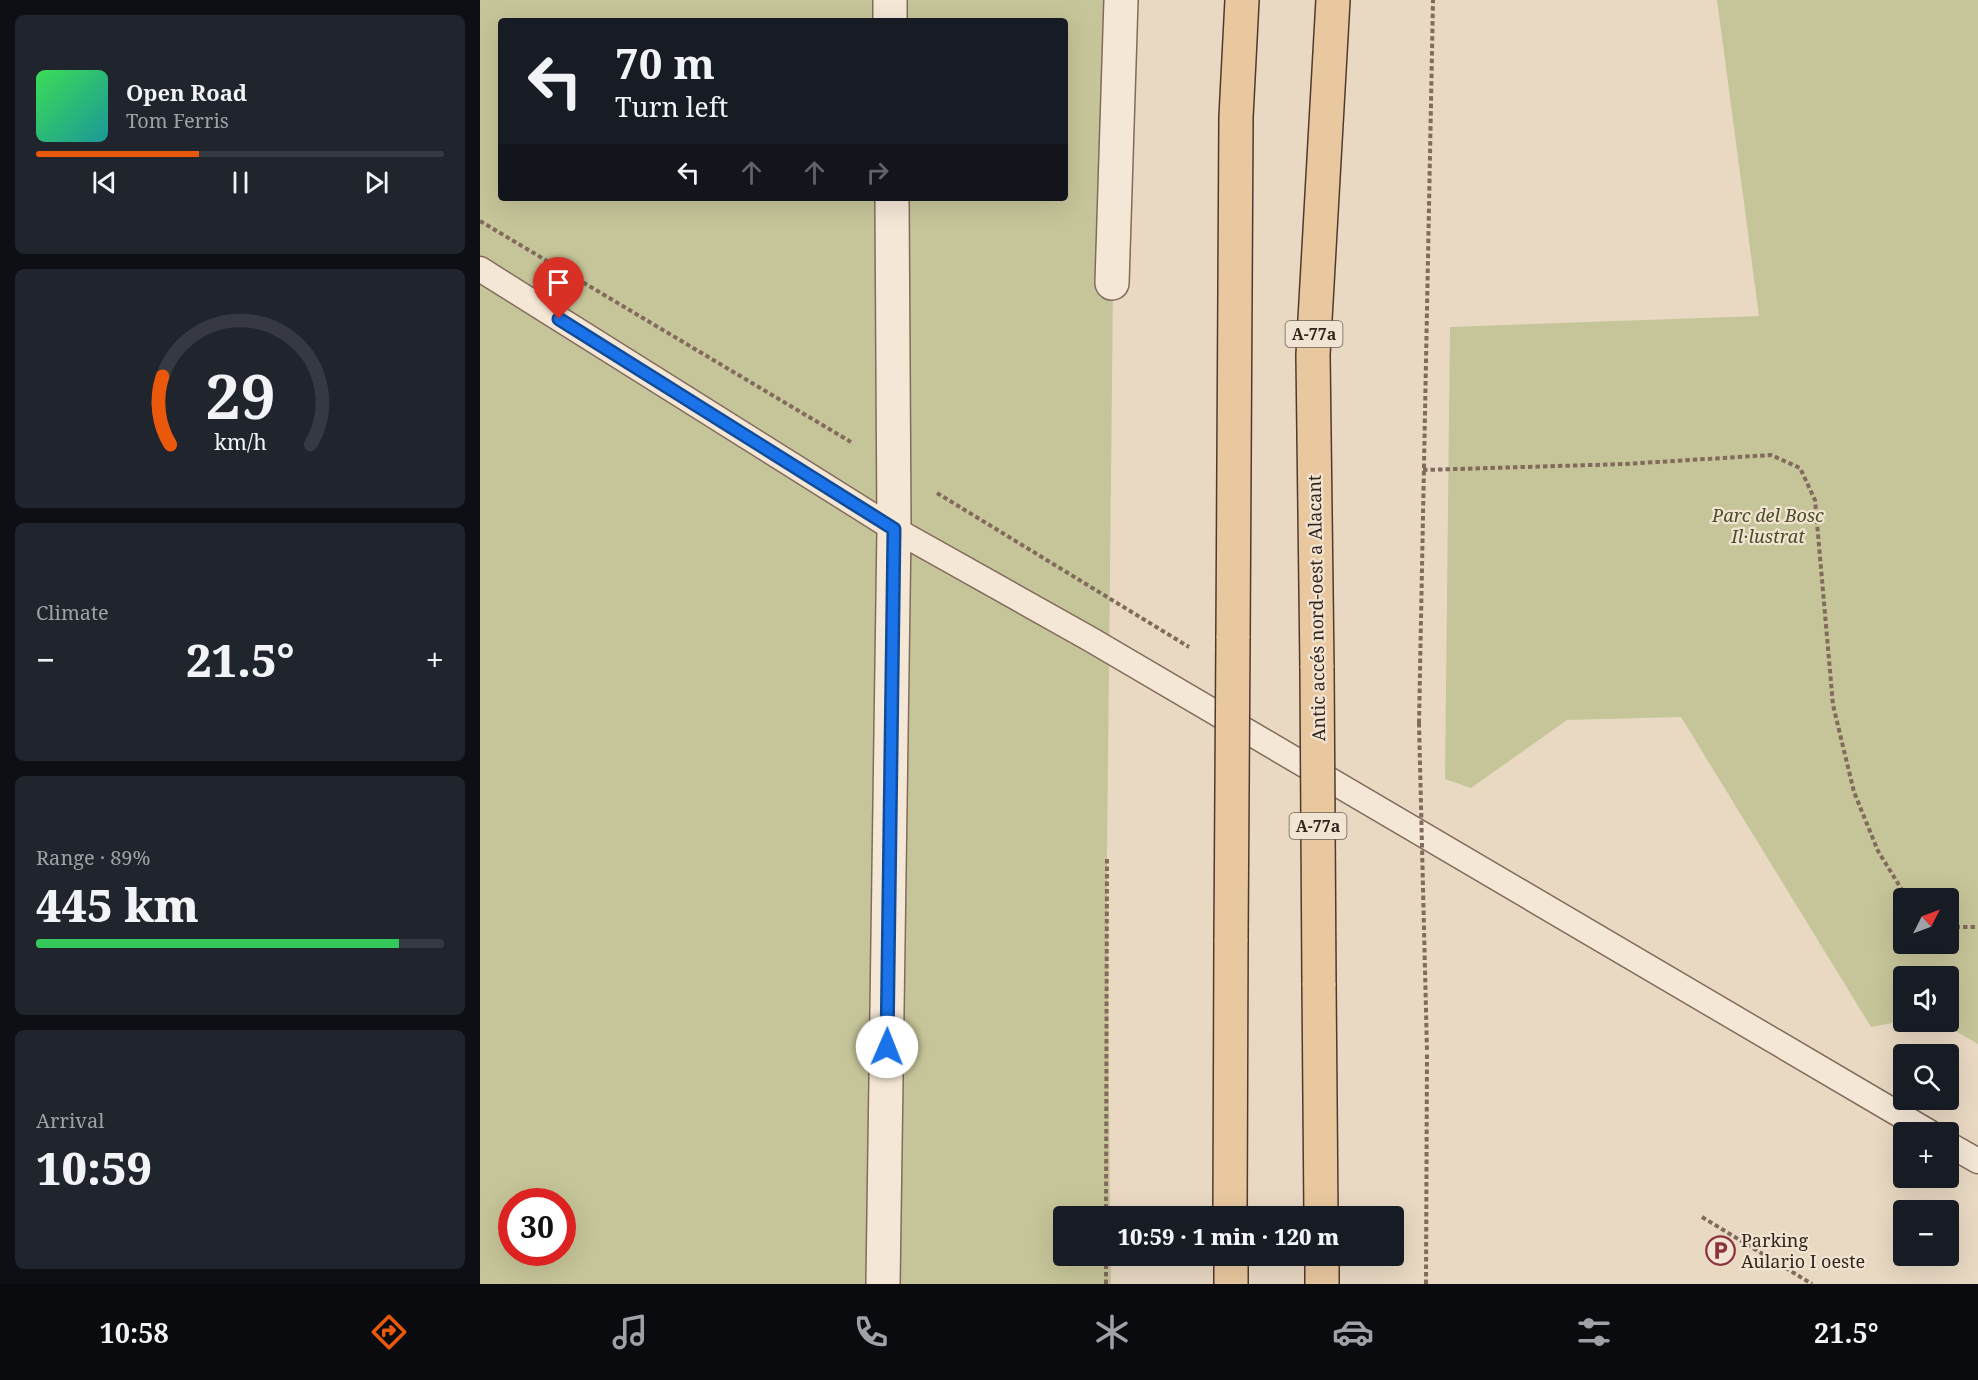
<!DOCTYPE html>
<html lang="en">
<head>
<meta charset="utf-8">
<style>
	body { margin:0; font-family:"Noto Serif",serif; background:#20242c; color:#f1f3f6; height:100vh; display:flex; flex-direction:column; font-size:22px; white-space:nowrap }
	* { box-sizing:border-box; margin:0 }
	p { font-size:20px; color:#9ea1a6 }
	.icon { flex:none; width:33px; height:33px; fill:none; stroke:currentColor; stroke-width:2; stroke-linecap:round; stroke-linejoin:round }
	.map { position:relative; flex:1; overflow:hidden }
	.drawer { display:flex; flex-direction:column; gap:15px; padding:15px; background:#0d0f14; width:480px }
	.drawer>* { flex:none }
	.banner { position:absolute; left:18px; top:18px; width:570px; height:183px; border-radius:6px; box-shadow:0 6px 24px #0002; background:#171b24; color:#f1f3f6; overflow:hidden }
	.needle { width:39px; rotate:48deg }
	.controls { position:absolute; left:1413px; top:888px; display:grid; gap:12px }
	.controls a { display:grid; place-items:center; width:66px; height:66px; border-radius:6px; background:#171b24; box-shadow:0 6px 24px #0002; font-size:30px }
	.speed { position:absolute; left:18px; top:1188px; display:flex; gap:12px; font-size:30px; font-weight:700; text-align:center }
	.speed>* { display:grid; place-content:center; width:78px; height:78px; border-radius:50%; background:#171b24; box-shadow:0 6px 24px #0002; line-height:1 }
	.speed .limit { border:9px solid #d22; background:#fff; color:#111 }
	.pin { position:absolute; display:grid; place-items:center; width:51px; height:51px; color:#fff; margin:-62px -26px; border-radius:50% 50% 50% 0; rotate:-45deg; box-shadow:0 0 6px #0007 }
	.pin .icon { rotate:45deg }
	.me { position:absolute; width:66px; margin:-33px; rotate:1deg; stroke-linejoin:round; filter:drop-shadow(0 0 4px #0008) }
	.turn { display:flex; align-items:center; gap:21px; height:126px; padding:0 18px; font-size:27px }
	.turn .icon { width:78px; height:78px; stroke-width:2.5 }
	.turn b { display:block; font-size:42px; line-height:51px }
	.lanes { display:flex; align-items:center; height:57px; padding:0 18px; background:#0003; justify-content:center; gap:30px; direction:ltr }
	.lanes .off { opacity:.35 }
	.big { font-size:45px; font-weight:800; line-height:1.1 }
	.drawer .tile { flex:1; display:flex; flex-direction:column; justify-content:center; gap:9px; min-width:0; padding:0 21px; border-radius:9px; background:#20242c }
	.drawer .dial { align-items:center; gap:0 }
	.dial svg { height:156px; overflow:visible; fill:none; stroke:#363941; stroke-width:7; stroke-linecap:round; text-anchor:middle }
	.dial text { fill:#f1f3f6; stroke:none }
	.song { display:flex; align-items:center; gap:18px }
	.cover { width:72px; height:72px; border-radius:9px; background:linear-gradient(135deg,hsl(130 70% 55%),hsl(180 70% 35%)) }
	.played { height:6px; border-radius:3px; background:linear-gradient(90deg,#ea580c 40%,#363941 40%) }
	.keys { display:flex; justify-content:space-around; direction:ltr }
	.heat { display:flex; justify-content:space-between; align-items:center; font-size:33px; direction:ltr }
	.charge { height:9px; border-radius:4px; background:linear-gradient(90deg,#34c759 89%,#363941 0) }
	.trip { position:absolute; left:573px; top:1206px; width:351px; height:60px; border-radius:6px; background:#171b24; box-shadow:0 6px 24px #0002; font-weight:800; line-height:60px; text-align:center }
	.menu { display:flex; height:96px; justify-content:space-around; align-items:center; background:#090b0e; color:#9ea1a6 }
	.menu .icon { width:42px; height:42px }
	.menu .active { color:#ea580c }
	.menu b { font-size:27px; color:#f1f3f6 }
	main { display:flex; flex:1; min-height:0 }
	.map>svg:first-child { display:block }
	.green { fill:#c6c599; fill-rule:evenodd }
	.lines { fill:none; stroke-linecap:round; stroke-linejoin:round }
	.lane-casing { stroke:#826b5c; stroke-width:27 }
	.street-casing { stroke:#826b5c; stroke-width:36 }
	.primary-casing { stroke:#503a30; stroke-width:36 }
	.path { stroke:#826b5c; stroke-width:4; stroke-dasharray:4.5 3; stroke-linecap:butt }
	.lane { stroke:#f5e7d6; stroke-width:24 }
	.street { stroke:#f5e7d6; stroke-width:33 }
	.primary { stroke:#e9c89f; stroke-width:33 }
	.primary-bridge-casing { stroke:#503a30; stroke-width:36; stroke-linecap:butt }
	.path-bridge { stroke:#826b5c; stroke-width:4; stroke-dasharray:4.5 3; stroke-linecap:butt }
	.primary-bridge { stroke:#e9c89f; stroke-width:33 }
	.route-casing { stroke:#114b97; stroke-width:15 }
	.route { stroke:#1a73e8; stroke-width:10 }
	.labels { text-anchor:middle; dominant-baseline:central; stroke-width:4.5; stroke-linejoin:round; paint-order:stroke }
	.shield { fill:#f2e4d2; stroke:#6c5f55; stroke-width:1.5 }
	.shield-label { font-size:16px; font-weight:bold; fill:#33261f }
	.park-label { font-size:18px; font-style:italic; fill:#494e27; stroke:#f2e4d2 }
	.street-label { font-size:18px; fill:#33261f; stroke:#f2e4d2 }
	.poi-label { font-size:18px; fill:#33261f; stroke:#f2e4d2; text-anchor:start }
</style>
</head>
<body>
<main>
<section class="drawer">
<div class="tile">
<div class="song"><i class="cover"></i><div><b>Open Road</b><p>Tom Ferris</p></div></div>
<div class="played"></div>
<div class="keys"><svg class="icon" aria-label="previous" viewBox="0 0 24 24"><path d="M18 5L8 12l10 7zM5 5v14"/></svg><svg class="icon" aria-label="pause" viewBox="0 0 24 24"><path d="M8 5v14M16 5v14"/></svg><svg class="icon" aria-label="next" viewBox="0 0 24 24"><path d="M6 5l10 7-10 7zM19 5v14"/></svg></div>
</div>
<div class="tile dial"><svg viewBox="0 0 100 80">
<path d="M14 69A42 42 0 1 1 86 69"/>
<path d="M14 69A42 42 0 0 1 10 34" stroke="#ea580c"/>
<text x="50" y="56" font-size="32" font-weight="700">29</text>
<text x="50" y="72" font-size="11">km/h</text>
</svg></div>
<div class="tile"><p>Climate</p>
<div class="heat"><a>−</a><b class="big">21.5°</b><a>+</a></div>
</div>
<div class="tile"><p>Range · 89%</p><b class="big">445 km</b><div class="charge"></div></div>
<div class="tile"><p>Arrival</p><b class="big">10:59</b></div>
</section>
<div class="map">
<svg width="1498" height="1284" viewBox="0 0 1498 1284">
	<rect width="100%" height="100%" fill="#e9d9c3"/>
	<g class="green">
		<path d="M0,0H636L627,858L630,1216H584V1256H631V1284H0ZM21,21H585V198H21ZM32,1202H82V1252H32Z"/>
		<path d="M1237,0H1498V1044L1460,1022H1468V976H1424L1423,1021L1391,1027L1201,717L1087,720L991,788L965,779L970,327L1279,316ZM1424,898H1468V944H1424Z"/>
	</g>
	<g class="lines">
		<defs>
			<g id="lane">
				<path d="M0,269L414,529L610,639L1449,1132"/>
				<path d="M1468,1144L1498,1161"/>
			</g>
			<g id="street">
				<path d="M410,0V21"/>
				<path d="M632,283L641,0"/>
				<path d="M403,1284L414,529L412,198"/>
			</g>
			<g id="primary">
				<path d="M753,638L756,117L762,0"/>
				<path d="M837,668L833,355L853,0"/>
				<path d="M839,983L841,1216"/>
				<path d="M750,1216L751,939"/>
				<path d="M751,1256V1284"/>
				<path d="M842,1256V1284"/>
			</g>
		</defs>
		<use href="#lane" class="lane-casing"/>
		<use href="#street" class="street-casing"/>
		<use href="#primary" class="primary-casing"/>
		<g class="path">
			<path d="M0,221L371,442"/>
			<path d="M943,470L1145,464L1291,455L1320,468L1335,500L1353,705L1374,792L1398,851L1427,898"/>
			<path d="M457,493L709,647"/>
			<path d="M939,723L953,0"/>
			<path d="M1468,927H1498"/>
			<path d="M626,1216L627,858"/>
			<path d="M1222,1217L1332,1284"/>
			<path d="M626,1284V1256"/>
			<path d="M946,1284L947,1052"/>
		</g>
		<use href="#lane" class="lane"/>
		<use href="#street" class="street"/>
		<use href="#primary" class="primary"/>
		<defs>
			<g id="primary-bridge">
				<path d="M837,668L839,983"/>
				<path d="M751,939L753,638"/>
			</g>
		</defs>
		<use href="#primary-bridge" class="primary-bridge-casing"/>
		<path class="path-bridge" d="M939,723L947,1052"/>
		<use href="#primary-bridge" class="primary-bridge"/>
	</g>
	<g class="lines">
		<defs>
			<path id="route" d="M79,319L414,529L407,1047"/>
		</defs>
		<use href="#route" class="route-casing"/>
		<use href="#route" class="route"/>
	</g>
	<defs>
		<symbol id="parking-ring" viewBox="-11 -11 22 22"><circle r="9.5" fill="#f2e4d2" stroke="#8b323e" stroke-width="1.5"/><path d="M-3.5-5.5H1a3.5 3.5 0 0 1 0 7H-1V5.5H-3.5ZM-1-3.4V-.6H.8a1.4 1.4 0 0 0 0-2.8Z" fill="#8b323e"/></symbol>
	</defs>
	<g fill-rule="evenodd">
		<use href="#parking-ring" x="1224" y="1234" width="33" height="33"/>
	</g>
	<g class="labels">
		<g class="shield">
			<rect x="805.5" y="321" width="57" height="26" rx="4.5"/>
			<rect x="809.5" y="813" width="57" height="26" rx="4.5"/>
		</g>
		<g class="shield-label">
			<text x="834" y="334">A-77a</text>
			<text x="838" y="826">A-77a</text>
		</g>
		<g class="park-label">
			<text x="1288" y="515">Parc del Bosc<tspan x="1288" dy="21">Il·lustrat</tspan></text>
		</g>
		<g class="street-label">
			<text transform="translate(836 608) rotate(-91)">Antic accés nord-oest a Alacant</text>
		</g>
		<g class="poi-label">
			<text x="1261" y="1240">Parking<tspan x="1261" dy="21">Aulario I oeste</tspan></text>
		</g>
	</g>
</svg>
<div class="controls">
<a><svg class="needle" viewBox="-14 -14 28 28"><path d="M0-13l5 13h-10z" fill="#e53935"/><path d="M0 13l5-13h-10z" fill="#9ea1a6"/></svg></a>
<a><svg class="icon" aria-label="sound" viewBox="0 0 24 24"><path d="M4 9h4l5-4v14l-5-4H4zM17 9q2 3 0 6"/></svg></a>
<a><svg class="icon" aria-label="search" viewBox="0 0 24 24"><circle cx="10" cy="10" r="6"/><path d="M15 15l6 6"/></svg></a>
<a>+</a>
<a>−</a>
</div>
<div class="speed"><div class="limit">30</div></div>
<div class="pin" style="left:79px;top:319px;background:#d93025"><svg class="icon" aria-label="arrive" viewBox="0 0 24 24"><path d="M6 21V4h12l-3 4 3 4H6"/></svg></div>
<svg class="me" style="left:407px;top:1047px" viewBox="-20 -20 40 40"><circle r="19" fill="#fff"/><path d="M0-13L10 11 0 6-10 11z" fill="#1a73e8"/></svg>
<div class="trip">10:59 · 1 min · 120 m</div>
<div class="banner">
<div class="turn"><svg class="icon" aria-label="left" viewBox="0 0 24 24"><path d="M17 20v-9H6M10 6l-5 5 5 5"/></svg><div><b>70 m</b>Turn left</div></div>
<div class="lanes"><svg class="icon" aria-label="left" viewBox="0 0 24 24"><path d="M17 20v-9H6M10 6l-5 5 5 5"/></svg><svg class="icon off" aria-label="ahead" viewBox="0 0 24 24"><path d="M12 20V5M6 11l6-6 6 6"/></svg><svg class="icon off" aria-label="ahead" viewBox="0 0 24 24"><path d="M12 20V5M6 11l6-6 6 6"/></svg><svg class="icon off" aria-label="right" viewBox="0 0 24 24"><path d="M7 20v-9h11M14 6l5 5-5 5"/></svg></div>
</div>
</div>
</main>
<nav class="menu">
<b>10:58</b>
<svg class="icon active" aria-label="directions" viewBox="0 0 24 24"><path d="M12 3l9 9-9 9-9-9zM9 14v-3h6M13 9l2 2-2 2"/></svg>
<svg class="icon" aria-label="music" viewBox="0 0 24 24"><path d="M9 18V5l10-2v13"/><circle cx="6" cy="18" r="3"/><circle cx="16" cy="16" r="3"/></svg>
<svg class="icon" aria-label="phone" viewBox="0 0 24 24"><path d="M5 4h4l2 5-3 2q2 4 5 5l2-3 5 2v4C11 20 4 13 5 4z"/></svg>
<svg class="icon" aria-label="climate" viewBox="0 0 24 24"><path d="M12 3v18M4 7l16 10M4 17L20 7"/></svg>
<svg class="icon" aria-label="car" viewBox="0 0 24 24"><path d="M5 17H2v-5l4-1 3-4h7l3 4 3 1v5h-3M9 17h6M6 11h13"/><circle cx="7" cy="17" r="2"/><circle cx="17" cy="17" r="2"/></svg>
<svg class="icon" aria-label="filters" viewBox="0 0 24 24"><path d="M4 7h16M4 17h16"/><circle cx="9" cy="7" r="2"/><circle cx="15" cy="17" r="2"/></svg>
<b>21.5°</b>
</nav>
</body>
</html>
